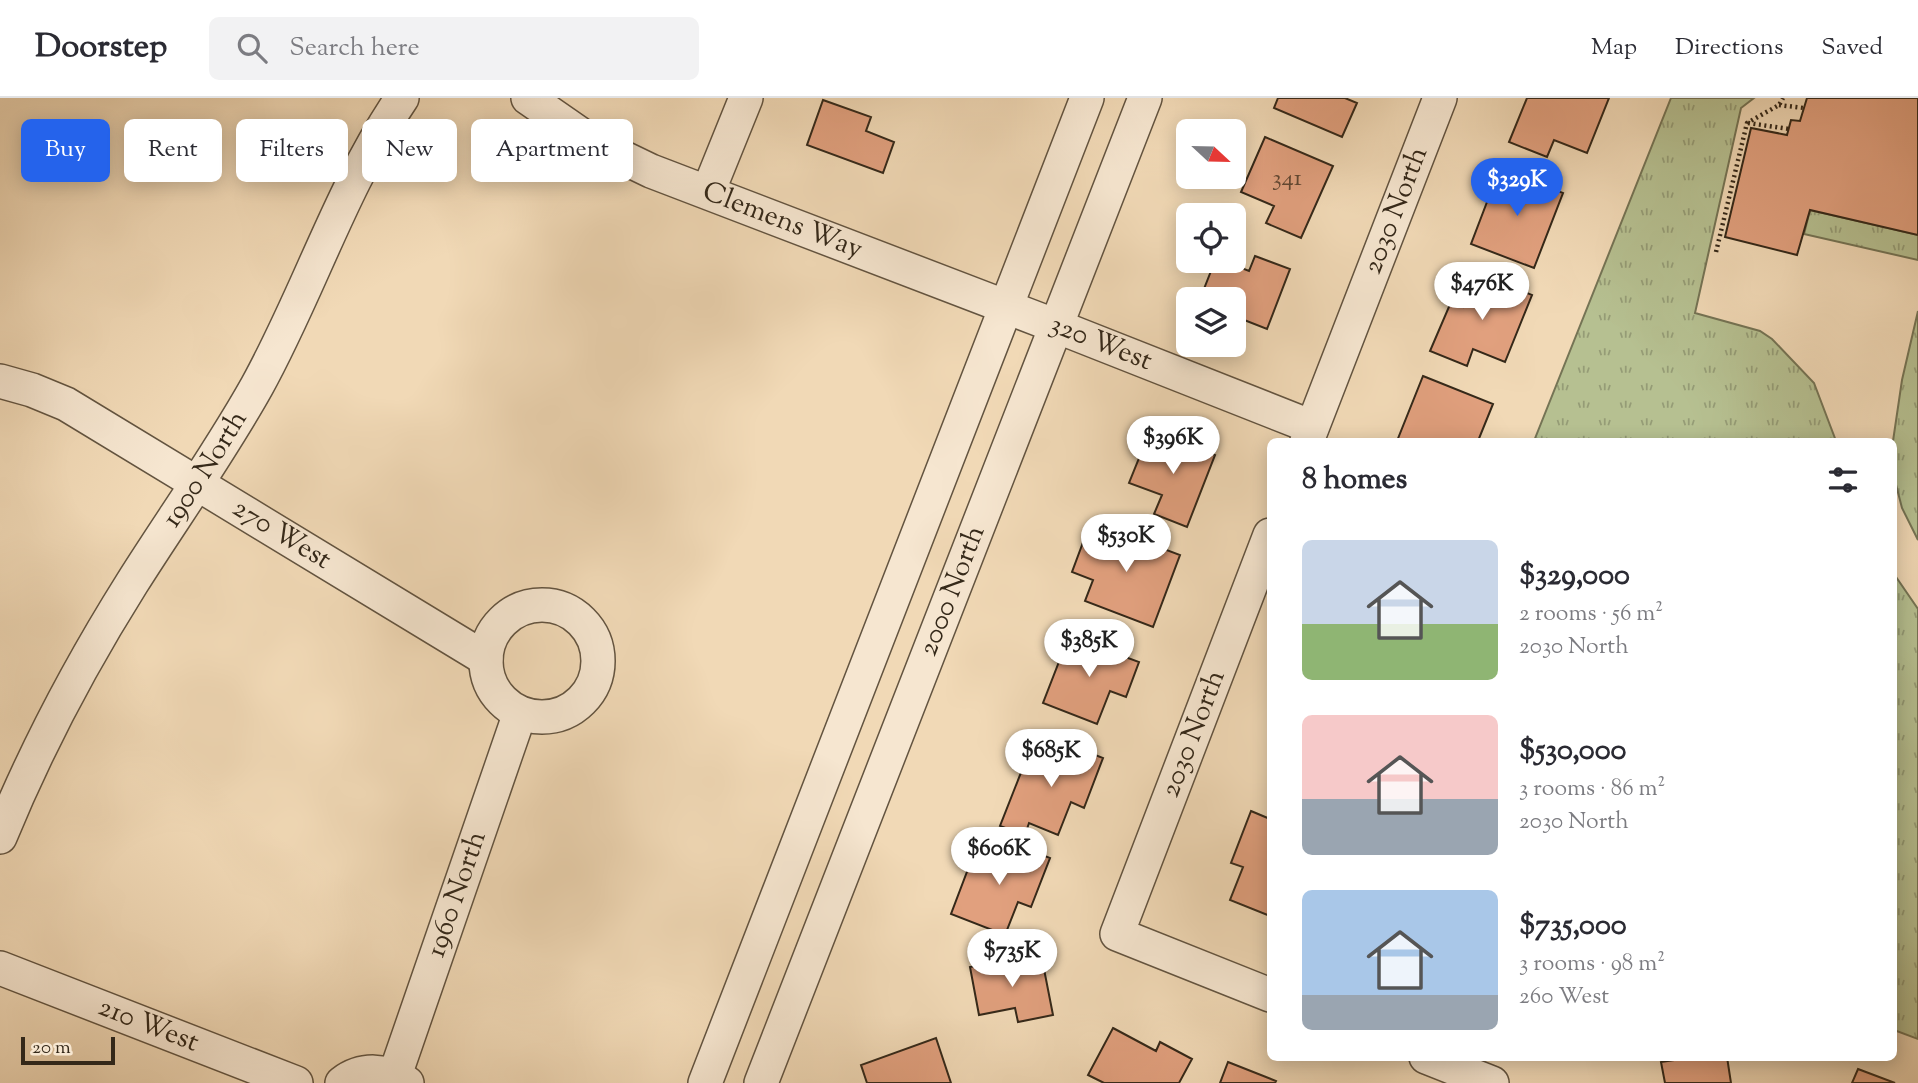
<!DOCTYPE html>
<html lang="en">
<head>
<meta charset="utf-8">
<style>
	body { margin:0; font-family:"Sorts Mill Goudy",serif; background:#f2f2f3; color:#2b2b33; height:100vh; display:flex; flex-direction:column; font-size:26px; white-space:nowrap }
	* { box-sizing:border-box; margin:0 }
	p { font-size:23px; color:#7c7c81 }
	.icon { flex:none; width:38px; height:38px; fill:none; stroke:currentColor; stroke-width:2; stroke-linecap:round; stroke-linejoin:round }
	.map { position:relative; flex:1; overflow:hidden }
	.panel { position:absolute; left:1267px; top:340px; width:630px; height:623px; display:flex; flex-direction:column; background:#fff; border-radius:10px; box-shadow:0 4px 18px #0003 }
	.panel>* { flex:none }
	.guide { position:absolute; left:21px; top:21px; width:665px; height:63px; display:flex; gap:14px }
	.needle { width:46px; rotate:112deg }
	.fabs { position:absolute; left:1176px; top:21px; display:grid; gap:14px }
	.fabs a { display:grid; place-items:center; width:70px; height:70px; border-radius:10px; background:#fff; box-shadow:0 4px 18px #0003; font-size:35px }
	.scale { position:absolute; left:21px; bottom:18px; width:94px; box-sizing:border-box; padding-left:7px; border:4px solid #342819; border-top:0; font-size:19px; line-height:24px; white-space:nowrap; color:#342819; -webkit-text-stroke:5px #f6e6d0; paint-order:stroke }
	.price { position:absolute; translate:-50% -60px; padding:0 16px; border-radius:24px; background:#fff; color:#222; font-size:23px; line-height:46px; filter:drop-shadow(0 2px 4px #0008) }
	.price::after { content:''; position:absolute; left:50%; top:42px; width:21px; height:16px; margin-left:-10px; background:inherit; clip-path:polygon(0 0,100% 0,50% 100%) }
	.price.current { background:#2563eb; color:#fff }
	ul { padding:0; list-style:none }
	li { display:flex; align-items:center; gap:21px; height:175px; padding:0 35px }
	li span { display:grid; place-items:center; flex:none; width:196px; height:140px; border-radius:10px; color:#555 }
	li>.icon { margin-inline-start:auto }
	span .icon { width:84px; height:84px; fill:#fffc; stroke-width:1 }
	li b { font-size:30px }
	h2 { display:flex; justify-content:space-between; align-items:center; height:84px; padding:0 35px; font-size:30px }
	.chip { padding:0 24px; border-radius:10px; background:#fff; box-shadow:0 4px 18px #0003; font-size:24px; line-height:63px }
	.chip.current { background:#2563eb; color:#fff }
	header { display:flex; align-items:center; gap:42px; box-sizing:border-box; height:98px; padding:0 35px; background:#fff; border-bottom:2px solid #e1e1e2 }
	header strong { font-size:33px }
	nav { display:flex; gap:38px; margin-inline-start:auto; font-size:24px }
	.search { width:490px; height:63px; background:#f2f2f3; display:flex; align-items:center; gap:18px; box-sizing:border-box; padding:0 24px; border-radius:10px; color:#7c7c81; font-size:26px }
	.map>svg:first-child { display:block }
	.grass { fill:url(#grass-tufts); stroke:#757455; stroke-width:2 }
	.building { fill:#e1a07e; stroke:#342819; stroke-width:2 }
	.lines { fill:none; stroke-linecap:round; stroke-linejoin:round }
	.minor-casing { stroke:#635440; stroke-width:36 }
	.path { stroke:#342819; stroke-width:4.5; stroke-dasharray:2 3.5; stroke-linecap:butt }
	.minor { stroke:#f6e6d0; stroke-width:33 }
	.labels { text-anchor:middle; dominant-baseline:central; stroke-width:5; stroke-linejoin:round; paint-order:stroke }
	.number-label { font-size:24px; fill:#5f4632 }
	.street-label { font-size:28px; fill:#342819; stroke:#f6e6d0 }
</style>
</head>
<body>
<header>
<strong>Doorstep</strong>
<div class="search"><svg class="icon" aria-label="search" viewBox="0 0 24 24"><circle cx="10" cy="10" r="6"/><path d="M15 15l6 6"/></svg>Search here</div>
<nav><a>Map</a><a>Directions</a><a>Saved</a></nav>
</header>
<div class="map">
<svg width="1918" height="985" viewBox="0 0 1918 985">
	<defs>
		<pattern id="grass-tufts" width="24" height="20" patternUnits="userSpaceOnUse" patternTransform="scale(1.75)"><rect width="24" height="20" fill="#b6c091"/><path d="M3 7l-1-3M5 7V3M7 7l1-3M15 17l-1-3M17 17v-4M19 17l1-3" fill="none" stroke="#959c76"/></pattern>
	</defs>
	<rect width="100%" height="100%" fill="#f1d9b6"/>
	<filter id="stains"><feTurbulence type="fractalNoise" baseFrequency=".00286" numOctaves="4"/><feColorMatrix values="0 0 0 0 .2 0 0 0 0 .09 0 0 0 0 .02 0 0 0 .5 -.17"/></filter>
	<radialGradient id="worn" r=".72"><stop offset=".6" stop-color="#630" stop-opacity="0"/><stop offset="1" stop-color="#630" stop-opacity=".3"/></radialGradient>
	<path class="grass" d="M1671,0H1754L1741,10L1695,215L1760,233L1772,241L1814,285L1836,343H1534Z
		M1810,112L1918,137V162L1804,136Z
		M1918,213V442L1902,410L1894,379L1893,343L1902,282Z
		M1894,476L1918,511V941L1894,932Z"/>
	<path class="building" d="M1278,0H1345L1357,5L1342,39L1274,10Z
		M1527,0H1609L1587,55L1554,42L1547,59L1509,44Z
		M1807,0H1918V137L1810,112L1797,157L1725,139L1751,30L1787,37L1791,22L1800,23Z
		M823,2L871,19L866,33L894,44L883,75L807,47Z
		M1265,39L1333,68L1301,140L1266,125L1274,108L1241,94Z
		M1500,70L1563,95L1534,170L1471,146Z
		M1255,158L1290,171L1267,231L1234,218V201H1200L1215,163H1224L1249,173Z
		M1478,175L1532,197L1505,264L1473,251L1467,268L1430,253L1451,204L1463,209Z
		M1423,278L1493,306L1478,343H1397Z
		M1150,333L1215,357L1187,429L1154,416L1162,397L1129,385Z
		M1088,431L1109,439L1111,431L1180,457L1153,529L1085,503L1093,482L1072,474Z
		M1069,538L1139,564L1126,599L1110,593L1097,626L1043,605Z
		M1065,645L1103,660L1084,710L1071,704L1058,737L1029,725L1025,737L1000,728L1031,649L1059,660Z
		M1251,713L1270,721V818L1230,802L1243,769L1231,765Z
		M1012,745L1050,760L1031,809L1018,804L1005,837L951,816L976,750L1006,761Z
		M1024,859L1026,870L1043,866L1053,917L1018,924L1015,910L979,917L970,869Z
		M1113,930L1156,953L1160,944L1192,961L1179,985H1104L1088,977Z
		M936,940L951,985H867L861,967Z
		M1674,959H1727L1731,985H1665L1661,964L1675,962Z
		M1228,964L1276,983L1275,985H1220Z
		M1858,971L1895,985H1852Z"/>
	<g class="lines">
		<defs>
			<g id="minor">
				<path id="s1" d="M528,0L593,45L651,73L1056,228L1312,329"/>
				<path d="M708,94L746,0"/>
				<path id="s2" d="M0,283L32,292L66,306L486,561"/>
				<path id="s3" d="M1307,343L1440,0"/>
				<path d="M1270,437L1117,836L1270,897"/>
				<circle cx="542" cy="563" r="56"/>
				<path id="s4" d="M0,739C36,651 81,566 132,485C173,420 219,356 257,288C309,194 341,89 402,0"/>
				<path id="s5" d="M0,870L296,985"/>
				<path d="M1426,959L1492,985"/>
				<path id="s6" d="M395,977L520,615"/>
				<path d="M342,985C363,969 386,972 407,985"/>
				<path d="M705,985L1087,0"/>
				<path id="s7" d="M761,985L1145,0"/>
			</g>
		</defs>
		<use href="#minor" class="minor-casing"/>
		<path class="path" d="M1779,7L1804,10
			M1748,25L1789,31
			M1716,154L1747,25L1779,7L1783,0"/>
		<use href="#minor" class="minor"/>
	</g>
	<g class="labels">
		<g class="number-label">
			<text x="1287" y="81">341</text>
		</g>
		<g class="street-label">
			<text stroke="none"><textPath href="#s3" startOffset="247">2030 North</textPath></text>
			<text stroke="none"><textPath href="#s1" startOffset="284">Clemens Way</textPath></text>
			<text stroke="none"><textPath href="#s1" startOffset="625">320 West</textPath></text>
			<text stroke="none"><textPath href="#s4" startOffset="422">1900 North</textPath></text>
			<text stroke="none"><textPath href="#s2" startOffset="322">270 West</textPath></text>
			<text stroke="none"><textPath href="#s7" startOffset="528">2000 North</textPath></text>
			<text transform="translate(1194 636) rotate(-69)">2030 North</text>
			<text stroke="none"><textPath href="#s6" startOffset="191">1960 North</textPath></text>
			<text stroke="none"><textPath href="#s5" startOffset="159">210 West</textPath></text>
		</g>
	</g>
	<rect width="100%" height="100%" filter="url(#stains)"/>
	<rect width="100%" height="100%" fill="url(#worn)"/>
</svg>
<div class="fabs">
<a><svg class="needle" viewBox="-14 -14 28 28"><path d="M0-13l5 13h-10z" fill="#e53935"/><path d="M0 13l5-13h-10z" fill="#7c7c81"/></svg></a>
<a><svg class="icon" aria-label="locate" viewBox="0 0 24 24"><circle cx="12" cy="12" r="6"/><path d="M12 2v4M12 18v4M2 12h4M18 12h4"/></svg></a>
<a><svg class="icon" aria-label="layers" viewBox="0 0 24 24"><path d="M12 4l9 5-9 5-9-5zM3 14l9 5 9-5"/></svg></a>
</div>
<div class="scale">20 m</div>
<b class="price current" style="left:1517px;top:120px">$329K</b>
<b class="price" style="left:1482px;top:224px">$476K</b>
<b class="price" style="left:1173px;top:378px">$396K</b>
<b class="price" style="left:1126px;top:476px">$530K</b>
<b class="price" style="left:1089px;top:581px">$385K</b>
<b class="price" style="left:1051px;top:691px">$685K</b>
<b class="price" style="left:999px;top:789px">$606K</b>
<b class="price" style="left:1012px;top:891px">$735K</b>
<div class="guide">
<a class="chip current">Buy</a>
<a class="chip">Rent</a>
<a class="chip">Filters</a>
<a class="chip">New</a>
<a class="chip">Apartment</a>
</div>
<section class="panel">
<h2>8 homes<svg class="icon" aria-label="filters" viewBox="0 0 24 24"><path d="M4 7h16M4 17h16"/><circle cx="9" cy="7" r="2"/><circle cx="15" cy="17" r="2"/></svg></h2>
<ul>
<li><span style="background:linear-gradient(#c9d6e8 60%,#8fb573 0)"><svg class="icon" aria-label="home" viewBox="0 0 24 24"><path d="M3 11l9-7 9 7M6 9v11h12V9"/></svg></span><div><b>$329,000</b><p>2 rooms · 56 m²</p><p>2030 North</p></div></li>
<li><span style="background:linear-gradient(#f6c9c9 60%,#9aa5b1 0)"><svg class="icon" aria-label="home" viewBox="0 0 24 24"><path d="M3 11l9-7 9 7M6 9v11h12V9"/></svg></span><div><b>$530,000</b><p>3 rooms · 86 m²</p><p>2030 North</p></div></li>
<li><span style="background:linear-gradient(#a9c7e8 75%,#9aa5b1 0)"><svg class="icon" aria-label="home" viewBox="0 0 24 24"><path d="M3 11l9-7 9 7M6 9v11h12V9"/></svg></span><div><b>$735,000</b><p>3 rooms · 98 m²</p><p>260 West</p></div></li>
</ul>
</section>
</div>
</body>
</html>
